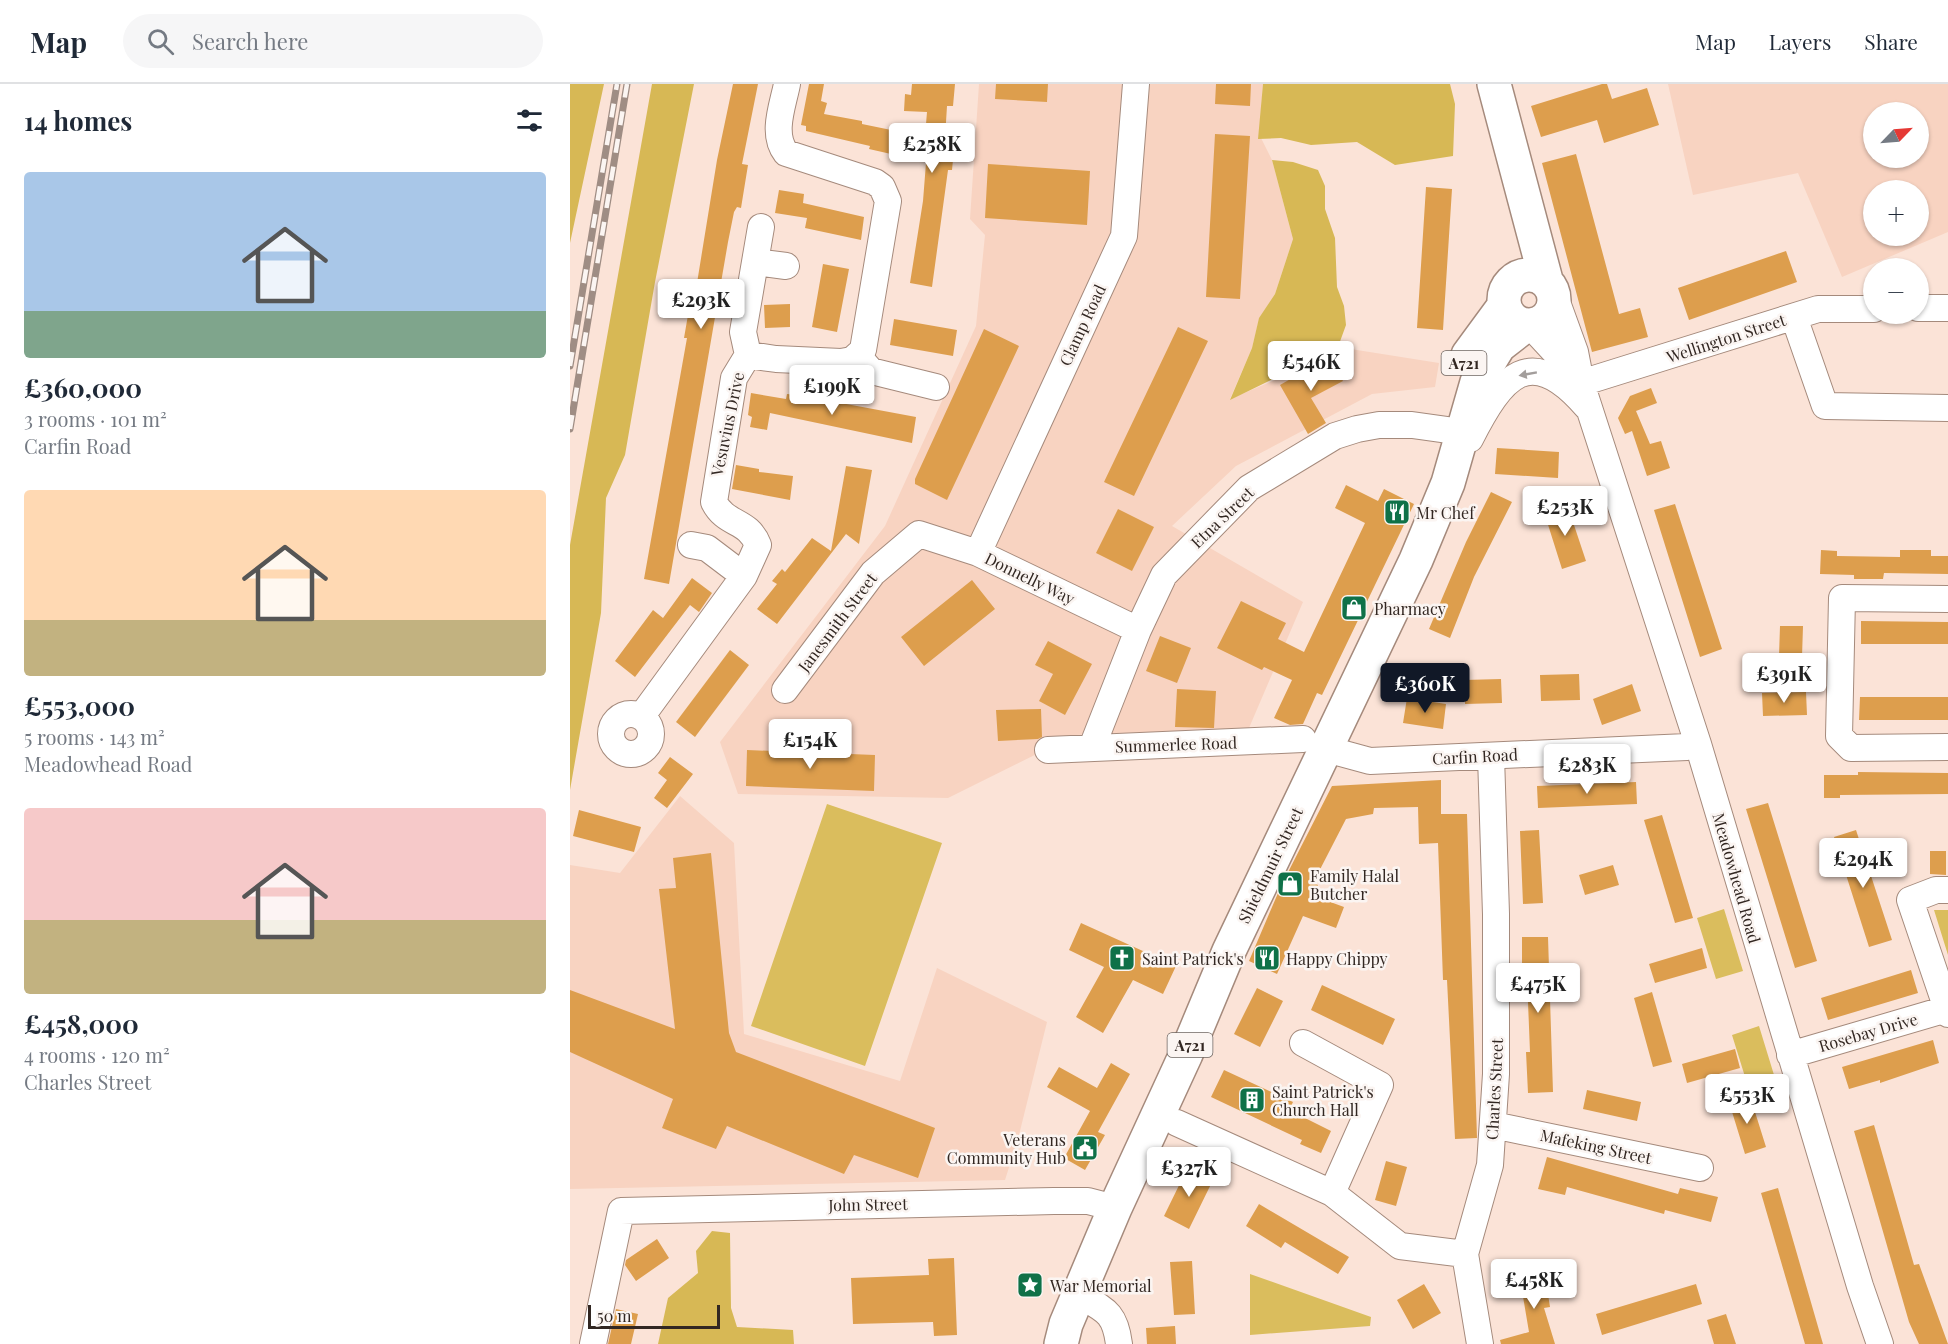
<!DOCTYPE html>
<html lang="en">
<head>
<meta charset="utf-8">
<style>
	body { margin:0; font-family:"Playfair Display",serif; background:#f6f6f7; color:#1f2937; height:100vh; display:flex; flex-direction:column; font-size:22px; white-space:nowrap }
	* { box-sizing:border-box; margin:0 }
	p { font-size:20px; color:#747a83 }
	.icon { flex:none; width:33px; height:33px; fill:none; stroke:currentColor; stroke-width:2; stroke-linecap:round; stroke-linejoin:round }
	.map { position:relative; flex:1; overflow:hidden }
	.panel { display:flex; flex-direction:column; background:#fff; width:570px }
	.panel>* { flex:none }
	.needle { width:39px; rotate:65deg }
	.fabs { position:absolute; left:1293px; top:18px; display:grid; gap:12px }
	.fabs a { display:grid; place-items:center; width:66px; height:66px; border-radius:50%; background:#fff; box-shadow:0 2px 4px #0004; font-size:30px }
	.scale { position:absolute; left:18px; bottom:15px; width:132px; box-sizing:border-box; padding-left:6px; border:3px solid #322722; border-top:0; font-size:16px; line-height:21px; white-space:nowrap; color:#322722; -webkit-text-stroke:4px #fbf5f2; paint-order:stroke }
	.price { position:absolute; translate:-50% -51px; padding:0 14px; border-radius:6px; background:#fff; color:#222; font-size:20px; line-height:39px; filter:drop-shadow(0 2px 3px #0008) }
	.price::after { content:''; position:absolute; left:50%; top:36px; width:18px; height:14px; margin-left:-9px; background:inherit; clip-path:polygon(0 0,100% 0,50% 100%) }
	.price.active { background:#111827; color:#fff }
	ul { padding:0; list-style:none }
	li { display:grid; align-content:center; gap:12px; height:318px; padding:0 24px }
	li span { display:grid; place-items:center; height:186px; border-radius:6px; color:#555 }
	li>.icon { margin-inline-start:auto }
	span .icon { width:108px; height:108px; fill:#fffc; stroke-width:1 }
	li b { font-size:26px }
	h2 { display:flex; justify-content:space-between; align-items:center; height:72px; padding:0 24px; font-size:26px }
	header { display:flex; align-items:center; gap:36px; box-sizing:border-box; height:84px; padding:0 30px; background:#fff; border-bottom:2px solid #e0e1e3 }
	header strong { font-size:28px }
	nav { display:flex; gap:33px; margin-inline-start:auto; font-size:21px }
	.search { width:420px; height:54px; background:#f6f6f7; display:flex; align-items:center; gap:15px; box-sizing:border-box; padding:0 21px; border-radius:33px; color:#747a83; font-size:22px }
	main { display:flex; flex:1; min-height:0 }
	.map>svg:first-child { display:block }
	.built { fill:#f8d3c1; fill-rule:evenodd }
	.green { fill:#dabd5d }
	.forest { fill:#d7b855 }
	.building { fill:#dd9e4d }
	.lines { fill:none; stroke-linecap:round; stroke-linejoin:round }
	.minor-casing { stroke:#a58a7c; stroke-width:28 }
	.major-casing { stroke:#a58a7c; stroke-width:36 }
	.minor { stroke:#fff; stroke-width:26 }
	.major { stroke:#fff; stroke-width:33 }
	.rail-casing { stroke:#9f8d84; stroke-width:7 }
	.rail { stroke:#fbf5f2; stroke-width:4.5; stroke-dasharray:14; stroke-linecap:butt }
	.oneway { fill:#a39e9c }
	.labels { text-anchor:middle; dominant-baseline:central; stroke-width:5; stroke-linejoin:round; paint-order:stroke }
	.shield { fill:#fbf5f2; stroke:#6e6560; stroke-width:1.5 }
	.shield-label { font-size:15px; font-weight:bold; fill:#322722 }
	.street-label { font-size:16px; fill:#322722; stroke:#fbf5f2 }
	.poi-label { font-size:16px; fill:#322722; stroke:#fbf5f2; text-anchor:start }
</style>
</head>
<body>
<header>
<strong>Map</strong>
<div class="search"><svg class="icon" aria-label="search" viewBox="0 0 24 24"><circle cx="10" cy="10" r="6"/><path d="M15 15l6 6"/></svg>Search here</div>
<nav><a>Map</a><a>Layers</a><a>Share</a></nav>
</header>
<main>
<section class="panel">
<h2>14 homes<svg class="icon" aria-label="filters" viewBox="0 0 24 24"><path d="M4 7h16M4 17h16"/><circle cx="9" cy="7" r="2"/><circle cx="15" cy="17" r="2"/></svg></h2>
<ul>
<li><span style="background:linear-gradient(#a9c7e8 75%,#7fa58c 0)"><svg class="icon" aria-label="home" viewBox="0 0 24 24"><path d="M3 11l9-7 9 7M6 9v11h12V9"/></svg></span><div><b>£360,000</b><p>3 rooms · 101 m²</p><p>Carfin Road</p></div></li>
<li><span style="background:linear-gradient(#ffd9b3 70%,#c2b280 0)"><svg class="icon" aria-label="home" viewBox="0 0 24 24"><path d="M3 11l9-7 9 7M6 9v11h12V9"/></svg></span><div><b>£553,000</b><p>5 rooms · 143 m²</p><p>Meadowhead Road</p></div></li>
<li><span style="background:linear-gradient(#f6c9c9 60%,#c2b280 0)"><svg class="icon" aria-label="home" viewBox="0 0 24 24"><path d="M3 11l9-7 9 7M6 9v11h12V9"/></svg></span><div><b>£458,000</b><p>4 rooms · 120 m²</p><p>Charles Street</p></div></li>
</ul>
</section>
<div class="map">
<svg width="1378" height="1260" viewBox="0 0 1378 1260">
	<rect width="100%" height="100%" fill="#fbe3d7"/>
	<path class="built" d="M409,0H693L689,50L702,76L723,155L705,210L689,235L682,264L660,315L705,296L768,263L869,279L865,303L802,310L666,382L602,442L733,518L679,644L505,651L378,714L168,710L150,658L315,442L406,242L415,151L400,135Z
		M1098,0H1378V148L1272,193L1228,89L1123,111ZM1304,28H1348V74H1304ZM1304,106H1348V152H1304Z
		M110,712L164,759L174,950L330,997L367,884L477,938L448,1055L435,1096L0,1105V781L50,789Z"/>
	<path class="green" d="M257,720L372,759L295,982L181,942Z
		M1154,825L1173,887L1146,895L1127,834Z
		M1364,826H1378V871Z
		M1189,942L1208,1004L1181,1012L1162,951Z
		M680,1190L801,1233L800,1242L680,1251Z"/>
	<path class="forest" d="M0,0H34L0,159Z
		M82,0H124L85,198L55,371L36,414L31,529L0,706V461Z
		M693,0H880L885,20L883,72L825,81L787,58L741,61L711,54L688,55Z
		M702,76L723,78L748,86L755,102V125L765,154L767,203L774,222L776,241L768,263L660,316L682,264L689,234L705,210L723,155Z
		M142,1147L160,1149L161,1224L167,1243L223,1246L224,1260H88L98,1214L128,1189L126,1167Z"/>
	<path class="building" d="M163,0H188L172,80L178,81L171,124L167,123L164,128L158,158L99,500L74,495L117,254H114L118,231H121L127,199L147,76Z
		M239,0H254L251,17L257,19L254,30L292,37V40L326,47L321,70L299,65L300,62L236,47V42L231,41Z
		M342,0H385L383,22H377L375,54L385,55L382,86H378L362,203L340,199L353,117L359,41L356,40L357,28L334,27L335,10L341,11Z
		M426,0H478L477,18L425,15Z
		M646,0H681L680,22L645,20Z
		M1032,0H1037L1042,15L1077,4L1089,41L1034,59L1027,36L971,53L961,22Z
		M645,50L680,52L670,215L636,213Z
		M1006,70L1049,230L1070,224L1078,253L1022,268L972,79Z
		M418,80L520,87L517,141L415,134Z
		M856,103L882,105L873,246L847,244Z
		M209,106L234,110L233,119L294,133L291,156L235,144L237,134L205,129Z
		M1216,167L1227,198L1119,236L1108,204Z
		M253,180L279,185L267,248L242,243Z
		M220,220V243L195,244L194,221Z
		M324,235L387,246L383,272L320,261Z
		M608,243L638,257L564,412L534,398Z
		M414,245L449,262L377,416L345,400V395Z
		M759,273L773,297L741,314L756,339L738,350L710,301Z
		M1081,304L1087,319L1066,327L1080,360L1091,357L1100,384L1077,392L1062,347L1055,350L1048,334L1060,312Z
		M181,309L216,315L217,310L228,311L346,333L342,359L200,329L197,346L180,343L182,333L178,331Z
		M927,364L989,368L988,394L925,390Z
		M166,381L189,385V388L223,392L220,416L162,405Z
		M276,382L302,386L289,460L276,450L207,540L187,525L207,500L202,497L212,485L215,488L242,454L261,467Z
		M776,401L808,417L814,405L844,420L752,611L747,609L733,640L720,641L704,634L722,596L694,583L692,586L647,564L671,517L716,539L708,555L734,568L795,439L765,424Z
		M921,408L942,418L904,493L880,554L859,545L896,458Z
		M997,420L1016,477L992,485L974,428Z
		M1105,420L1152,565L1130,573L1084,426Z
		M548,425L584,443L562,487L526,469Z
		M1251,466L1267,467V472L1330,473V466H1361V472H1378V490L1314,489L1313,495H1284V491L1250,490Z
		M122,494L142,509L129,528L120,521L65,593L45,577L83,526L93,534Z
		M402,496L425,525L354,582L331,553Z
		M1291,537L1378,538V560H1291Z
		M1210,542H1233L1232,573L1209,572Z
		M590,552L621,564L607,599L576,587Z
		M478,557L522,580L495,631L469,617L483,590L465,581Z
		M160,566L179,581L125,653L106,638Z
		M1009,590L1010,616L971,617L970,591Z
		M931,595L932,619L895,620L894,596Z
		M1062,600L1071,627L1032,641L1023,615Z
		M607,605L646,607L644,644L605,643Z
		M1236,608L1237,631L1193,632L1192,609Z
		M1290,613H1378V636H1289Z
		M837,614L876,620L873,645L833,639Z
		M471,625L472,653L468,655L428,657L426,626Z
		M177,666L305,671L304,707L176,702Z
		M100,673L123,690L97,724L84,714L97,696L88,689Z
		M1288,688L1378,689V710L1270,711V714H1254V691H1288Z
		M871,696V730H897L907,1054L885,1055L877,896H873L868,759L849,760L848,723L804,724L803,730L776,735L743,799L748,801L744,812L774,823L766,844L733,832L707,890L679,877L711,802L762,702Z
		M1066,698L1067,720L968,724L967,702Z
		M1198,719L1247,877L1225,884L1176,725Z
		M9,726L71,743L64,768L3,752Z
		M1092,731L1123,834L1105,839L1074,736Z
		M969,746L973,819L953,820L950,747Z
		M1286,746L1322,856L1299,863L1264,753Z
		M1360,767H1376V791L1360,790Z
		M141,769L159,949L166,968L365,1044L348,1094L284,1071L274,1090L157,1042L146,1065L92,1044L103,1015L0,968V906L105,945L89,805L106,804L103,774Z
		M1043,781L1049,801L1015,811L1009,791Z
		M511,839L606,882L593,910L563,896L533,949L506,933L534,883L499,866Z
		M952,853H978L983,1008L958,1009L956,968H960L957,893H952Z
		M1132,864L1137,884L1085,899L1079,880Z
		M1341,886L1348,909L1258,936L1251,914Z
		M752,901L825,935L813,961L741,926Z
		M687,904L713,917L690,963L664,950Z
		M1082,908L1102,978L1083,983L1064,914Z
		M1363,956L1369,979L1310,999V996L1279,1005L1272,983Z
		M1165,965L1170,984L1117,999L1112,980Z
		M541,979L560,990L528,1048L535,1051L515,1086L494,1074L520,1027L477,1003L489,983L527,1004Z
		M654,986L723,1018L719,1026L761,1047L751,1069L730,1060L732,1056L641,1013Z
		M1017,1006L1071,1018L1067,1037L1013,1025Z
		M1180,1012L1196,1063L1175,1070L1159,1018Z
		M1304,1041L1344,1181L1349,1180L1378,1260H1349L1339,1238L1284,1047Z
		M977,1073L1108,1110L1110,1104L1148,1113L1141,1138L1095,1126L1094,1130L997,1103L995,1111L968,1105Z
		M816,1077L837,1083L826,1122L805,1116Z
		M618,1083L643,1096L619,1145L594,1132Z
		M1208,1104L1253,1260H1235L1191,1109Z
		M689,1120L779,1173L768,1190L715,1158L711,1164L676,1142Z
		M87,1155L99,1174L66,1197L55,1181L56,1176Z
		M384,1174L387,1251L364,1252L363,1238L283,1240L281,1194L359,1191L358,1175Z
		M622,1177L625,1230L604,1231L600,1178Z
		M974,1185L980,1223L974,1224L985,1260H931L930,1256L959,1248L949,1189Z
		M854,1200L871,1229L843,1245L827,1216Z
		M1126,1200L1132,1220L1032,1251L1026,1230Z
		M46,1225L68,1230L61,1260H38Z
		M1156,1230L1166,1260H1144L1137,1236Z
		M605,1242L606,1260H577L576,1244Z"/>
	<g class="lines">
		<defs>
			<path id="minor" d="M186,178L216,182
				M984,210L1005,268L1011,299L1128,660L1290,1202L1310,1260
				M1348,224H1378
				M1224,233L1255,322L1378,324
				M960,241L1008,293
				M178,271L173,248L191,143
				M288,272L301,287L366,303
				M1011,299L1248,225H1304
				M900,355C932,292 960,257 1017,323
				M121,461L137,464L174,492
				M408,469L554,152L566,0
				M1378,515L1272,514L1269,652L1281,664L1378,663
				M215,606L303,489L349,450L408,469L568,546
				M41 650a20 20 0 1 1 40 0a20 20 0 1 1-40 0Z
				M71,633L174,492L188,461C178,435 156,442 144,418L164,294L178,271L206,275L271,278L282,276L293,266L318,117L312,103L305,98L216,69C201,50 213,21 217,0
				M522,663L568,546L594,491L679,404L765,352L787,345L809,341H842L892,348
				M756,665L800,677L1117,663L1128,660
				M478,666L733,655
				M1377,925L1340,816L1366,806H1378
				M733,959L810,1001L762,1109
				M1220,971L1377,925L1378,930
				M607,1039L762,1109L830,1162L895,1170
				M923,1041L1130,1084
				M509,1211C535,1226 545,1228 549,1260
				M23,1260L51,1127L484,1117H518L545,1124
				M910,1260L895,1170L920,1081L926,990V830L921,672"/>
			<path id="major" d="M924,0L976,196
				M934 216a25 25 0 1 1 50 0a25 25 0 1 1-50 0Z
				M898,271L934,222
				M491,1260L496,1240L545,1124L616,970L659,867L846,476L878,399L907,298L929,262L956,241"/>
		</defs>
		<use href="#minor" class="minor-casing"/>
		<use href="#major" class="major-casing"/>
		<use href="#minor" class="minor"/>
		<use href="#major" class="major"/>
		<defs>
			<path id="rail" d="M0,282L47,0
				M0,345L57,0"/>
		</defs>
		<use href="#rail" class="rail-casing"/>
		<use href="#rail" class="rail"/>
	</g>
	<defs><path id="oneway-solid" d="M-6-.8H1V-3.2L6.5 0L1 3.2V.8H-6Z" transform="scale(1.5)"/></defs>
	<use class="oneway" href="#oneway-solid" transform="translate(958 290) rotate(170)"/>
	<defs>
		<symbol id="restaurant-square" viewBox="-11 -11 22 22"><rect x="-9" y="-9" width="18" height="18" rx="4" fill="#0f7148" stroke="#fbf5f2"/><path d="M-5-6h1v4h1v-4h1v4h1v-4h1v5L-1.5 .5V6h-2V.5L-5-1ZM5-6V6H3V1.5H1.5Q1.5-4 5-6Z" fill="#fff"/></symbol>
		<symbol id="shop-square" viewBox="-11 -11 22 22"><rect x="-9" y="-9" width="18" height="18" rx="4" fill="#0f7148" stroke="#fbf5f2"/><path d="M-5-2.5h2.3a2.7 3.5 0 0 1 5.4 0H5L5.5 6h-11ZM-1.5-2.5h3a1.5 2.3 0 0 0-3 0Z" fill="#fff"/></symbol>
		<symbol id="church-square" viewBox="-11 -11 22 22"><rect x="-9" y="-9" width="18" height="18" rx="4" fill="#0f7148" stroke="#fbf5f2"/><path d="M-1.2-6h2.4v3.5h3.3v2.4h-3.3V6h-2.4V-.1h-3.3v-2.4h3.3Z" fill="#fff"/></symbol>
		<symbol id="building-square" viewBox="-11 -11 22 22"><rect x="-9" y="-9" width="18" height="18" rx="4" fill="#0f7148" stroke="#fbf5f2"/><path d="M-4-6H4V6H1V3H-1V6H-4ZM-2.5-4.3h1.7v1.8h-1.7ZM.8-4.3h1.7v1.8H.8ZM-2.5-1h1.7V.8h-1.7ZM.8-1h1.7V.8H.8Z" fill="#fff"/></symbol>
		<symbol id="civic-square" viewBox="-11 -11 22 22"><rect x="-9" y="-9" width="18" height="18" rx="4" fill="#0f7148" stroke="#fbf5f2"/><path d="M-.6-6.5H3V-4.5H.6V-3L4-1V1h2V6H-6V1h2V-1L-.6-3ZM-1.2 2.5V6h2.4V2.5Z" fill="#fff"/></symbol>
		<symbol id="sight-square" viewBox="-11 -11 22 22"><rect x="-9" y="-9" width="18" height="18" rx="4" fill="#0f7148" stroke="#fbf5f2"/><path d="M0-6L1.8-2.2L6-1.7L2.9 1.2L3.7 5.4L0 3.3L-3.7 5.4L-2.9 1.2L-6-1.7L-1.8-2.2Z" fill="#fff"/></symbol>
	</defs>
	<g fill-rule="evenodd">
		<use href="#restaurant-square" x="812" y="413" width="30" height="30"/>
		<use href="#shop-square" x="769" y="509" width="30" height="30"/>
		<use href="#shop-square" x="705" y="785" width="30" height="30"/>
		<use href="#church-square" x="537" y="859" width="30" height="30"/>
		<use href="#restaurant-square" x="682" y="859" width="30" height="30"/>
		<use href="#building-square" x="667" y="1001" width="30" height="30"/>
		<use href="#civic-square" x="500" y="1049" width="30" height="30"/>
		<use href="#sight-square" x="445" y="1186" width="30" height="30"/>
	</g>
	<g class="labels">
		<g class="shield">
			<rect x="871.5" y="267" width="45" height="24" rx="4.5"/>
			<rect x="597.5" y="949" width="45" height="24" rx="4.5"/>
		</g>
		<g class="shield-label">
			<text x="894" y="279">A721</text>
			<text x="620" y="961">A721</text>
		</g>
		<g class="street-label">
			<text transform="translate(512 241) rotate(-65)">Clamp Road</text>
			<text transform="translate(1156 254) rotate(-18)">Wellington Street</text>
			<text transform="translate(157 340) rotate(-78)">Vesuvius Drive</text>
			<text transform="translate(652 433) rotate(-44)">Etna Street</text>
			<text transform="translate(460 494) rotate(26)">Donnelly Way</text>
			<text transform="translate(267 538) rotate(-53)">Janesmith Street</text>
			<text transform="translate(606 660) rotate(-2)">Summerlee Road</text>
			<text transform="translate(905 672) rotate(-3)">Carfin Road</text>
			<text transform="translate(700 781) rotate(-64)">Shieldmuir Street</text>
			<text transform="translate(1167 794) rotate(74)">Meadowhead Road</text>
			<text transform="translate(1298 948) rotate(-16)">Rosebay Drive</text>
			<text transform="translate(924 1005) rotate(-87)">Charles Street</text>
			<text transform="translate(1026 1062) rotate(12)">Mafeking Street</text>
			<text transform="translate(298 1120) rotate(-1)">John Street</text>
		</g>
		<g class="poi-label">
			<text x="846" y="428">Mr Chef</text>
			<text x="804" y="524">Pharmacy</text>
			<text x="740" y="791">Family Halal<tspan x="740" dy="18">Butcher</tspan></text>
			<text x="572" y="874">Saint Patrick's</text>
			<text x="716" y="874">Happy Chippy</text>
			<text x="702" y="1007">Saint Patrick's<tspan x="702" dy="18">Church Hall</tspan></text>
			<text x="496" y="1055" text-anchor="end">Veterans<tspan x="496" dy="18">Community Hub</tspan></text>
			<text x="480" y="1201">War Memorial</text>
		</g>
	</g>
</svg>
<div class="fabs">
<a><svg class="needle" viewBox="-14 -14 28 28"><path d="M0-13l5 13h-10z" fill="#e53935"/><path d="M0 13l5-13h-10z" fill="#747a83"/></svg></a>
<a>+</a>
<a>−</a>
</div>
<div class="scale">50 m</div>
<b class="price" style="left:362px;top:90px">£258K</b>
<b class="price" style="left:131px;top:246px">£293K</b>
<b class="price" style="left:741px;top:308px">£546K</b>
<b class="price" style="left:262px;top:332px">£199K</b>
<b class="price" style="left:995px;top:453px">£253K</b>
<b class="price" style="left:1214px;top:620px">£391K</b>
<b class="price active" style="left:855px;top:630px">£360K</b>
<b class="price" style="left:240px;top:686px">£154K</b>
<b class="price" style="left:1017px;top:711px">£283K</b>
<b class="price" style="left:1293px;top:805px">£294K</b>
<b class="price" style="left:968px;top:930px">£475K</b>
<b class="price" style="left:1177px;top:1041px">£553K</b>
<b class="price" style="left:619px;top:1114px">£327K</b>
<b class="price" style="left:964px;top:1226px">£458K</b>
</div>
</main>
</body>
</html>
